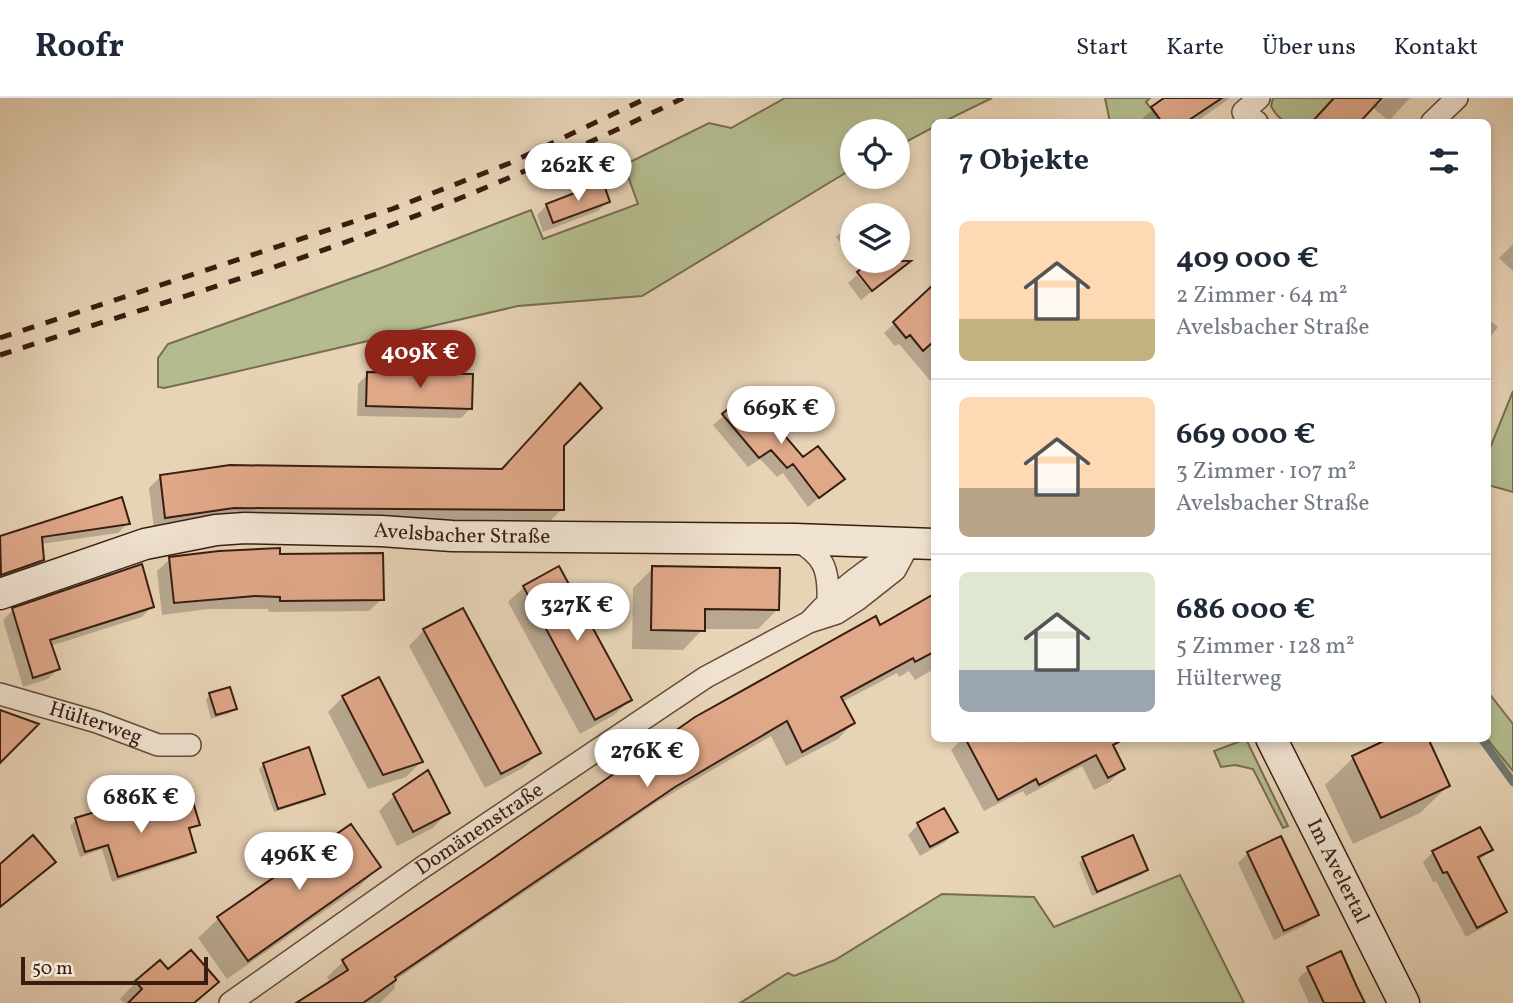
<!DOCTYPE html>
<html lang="de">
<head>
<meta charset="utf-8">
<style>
	body { margin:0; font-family:Vollkorn,serif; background:#f6f6f7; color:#1f2937; height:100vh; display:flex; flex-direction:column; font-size:26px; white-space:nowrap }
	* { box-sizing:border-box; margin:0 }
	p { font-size:23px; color:#747a83 }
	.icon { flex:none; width:38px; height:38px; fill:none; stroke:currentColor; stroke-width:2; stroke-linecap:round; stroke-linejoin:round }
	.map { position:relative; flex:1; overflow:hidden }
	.details { position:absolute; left:931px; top:21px; width:560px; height:623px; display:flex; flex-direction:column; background:#fff; border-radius:10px; box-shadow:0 4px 10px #0003 }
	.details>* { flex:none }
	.buttons { position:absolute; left:840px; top:21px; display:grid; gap:14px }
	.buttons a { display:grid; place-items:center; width:70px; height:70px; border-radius:50%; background:#fff; box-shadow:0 4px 10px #0003; font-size:35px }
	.scale { position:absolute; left:21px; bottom:18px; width:187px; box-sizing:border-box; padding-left:7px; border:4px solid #3a1d11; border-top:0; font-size:19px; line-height:24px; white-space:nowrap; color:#3a1d11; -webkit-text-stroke:5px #efe2d0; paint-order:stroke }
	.price { position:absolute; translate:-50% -60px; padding:0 16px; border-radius:24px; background:#fff; color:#222; font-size:23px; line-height:46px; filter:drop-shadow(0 2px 4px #0008) }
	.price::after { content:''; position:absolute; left:50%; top:42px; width:21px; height:16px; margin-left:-10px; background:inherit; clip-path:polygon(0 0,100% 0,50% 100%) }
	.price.on { background:#8f2418; color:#fff }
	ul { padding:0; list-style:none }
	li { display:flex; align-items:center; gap:21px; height:175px; padding:0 28px }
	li+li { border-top:2px solid #e0e1e3 }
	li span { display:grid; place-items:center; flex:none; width:196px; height:140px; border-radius:10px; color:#555 }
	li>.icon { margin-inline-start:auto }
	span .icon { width:84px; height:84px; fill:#fffc; stroke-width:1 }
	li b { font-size:30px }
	h2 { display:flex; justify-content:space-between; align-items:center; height:84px; padding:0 28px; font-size:30px }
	header { display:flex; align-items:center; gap:42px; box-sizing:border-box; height:98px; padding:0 35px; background:#fff; border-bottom:2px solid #e0e1e3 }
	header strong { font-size:33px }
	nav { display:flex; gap:38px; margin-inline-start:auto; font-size:24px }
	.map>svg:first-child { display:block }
	.green { fill:#b4bc8f; stroke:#776c50; stroke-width:2 }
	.shadow { fill:#0003 }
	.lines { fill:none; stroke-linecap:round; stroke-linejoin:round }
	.stream { stroke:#727972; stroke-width:8 }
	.building { fill:#dfa889; stroke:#3a1d11; stroke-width:2 }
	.minor-casing { stroke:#654a3a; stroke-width:24 }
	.secondary-casing { stroke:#3a1d11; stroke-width:33 }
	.minor { stroke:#efe2d0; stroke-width:21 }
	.secondary { stroke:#efe2d0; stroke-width:30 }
	.rail { stroke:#3a1d11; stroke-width:5; stroke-dasharray:12 12; stroke-linecap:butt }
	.labels { text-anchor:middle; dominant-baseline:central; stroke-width:7; stroke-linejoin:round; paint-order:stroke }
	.street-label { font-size:21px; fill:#3a1d11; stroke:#efe2d0 }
</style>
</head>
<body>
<header>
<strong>Roofr</strong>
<nav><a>Start</a><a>Karte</a><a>Über uns</a><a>Kontakt</a></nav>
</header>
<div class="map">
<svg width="1513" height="905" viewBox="0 0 1513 905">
	<rect width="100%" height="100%" fill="#e7d3b6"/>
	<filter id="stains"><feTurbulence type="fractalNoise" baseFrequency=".00286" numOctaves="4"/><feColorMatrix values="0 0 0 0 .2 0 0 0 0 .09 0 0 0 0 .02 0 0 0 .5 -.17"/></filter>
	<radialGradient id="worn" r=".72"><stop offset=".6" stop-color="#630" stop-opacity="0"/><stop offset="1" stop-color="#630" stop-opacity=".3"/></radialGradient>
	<path class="green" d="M785,0H992L943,24H934V29L898,48V33H852V71L642,198L518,208L209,280L164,290L158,289V260L168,246L381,170L531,112L543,141L638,106L624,67L709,25L731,30Z
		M1105,0H1150L1146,4L1162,24H1110Z
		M1273,0H1334L1312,24C1290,24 1282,29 1271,8Z
		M1513,293V394L1488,387V355Z
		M1488,594L1513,626V673L1487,641Z
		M1246,641L1288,728L1283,730L1253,671L1235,667L1221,669L1214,653Z
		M1180,777L1244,905H740L788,875L794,878L835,862L942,796L1034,799L1054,829Z"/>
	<path class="shadow" d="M1167,0H1230L1196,24H1138Z
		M1335,0H1370L1378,7L1385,0H1410L1389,23L1372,9L1358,24H1312Z
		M608,103L598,113L543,134L537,117L547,107Z
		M852,124V159L836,139Z
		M1513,146V173L1499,160Z
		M898,156L902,161V168L874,192L860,174L863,172L856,163H898Z
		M857,177L871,194L861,202L848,185Z
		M928,195L934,203V287L899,246L895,248L884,235Z
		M1488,221L1498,229L1488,242Z
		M368,276L471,310L461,320L357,318L358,286Z
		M748,297L803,361L842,380L808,409L783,375L777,379L760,361L748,369L713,327Z
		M562,348V411L550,423L221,421L154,431L149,390L161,378L501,373Z
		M128,425L118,435L41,446L43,462L33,471L0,482V440L18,433Z
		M278,458L382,501L369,513L269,514L268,511H208L162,517L157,473L170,461Z
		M140,468L152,508L142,519L50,548L58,571L48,581L23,589L3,522L13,512Z
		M653,470L778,511L758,531H703L683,552L632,551L633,490Z
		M524,489L630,602L614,617L580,636L508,504Z
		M930,501L934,509V571L915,582L909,573L899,579L897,575L842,604L853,625L838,641L786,668L771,638L657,704L394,883L395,890L380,905H300L331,885L327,879L343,864L486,768Z
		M424,532L539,655L523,670L485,690L409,548Z
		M210,597L235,610L230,615L211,621L206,601Z
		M343,599L421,664L406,679L368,691L328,614Z
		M963,640H1107L1123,671L1110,684L1094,692L1082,668L1026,698L1023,693L984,713L951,652Z
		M1353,660L1448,688L1420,715L1353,746L1325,687Z
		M264,666L323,695L318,700L274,714L259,671Z
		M394,698L448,714L433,730L397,748L379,713Z
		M76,722L118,723L198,726L188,733L194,753L188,759L112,784L102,751L80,759L70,728Z
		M918,727L955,734L945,744L920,758L908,737Z
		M1491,751L1479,763L1505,813L1495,823L1466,839L1436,783L1433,784L1423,764L1433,754Z
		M1248,755L1317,816L1307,826L1274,842L1238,765Z
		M1083,761L1146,772L1142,777L1092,798L1079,765Z
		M379,769L359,789L227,881L198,840L218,821Z
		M1308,871L1363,905H1309L1298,881Z
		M167,874L216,884L194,905H124L120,901L136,884Z"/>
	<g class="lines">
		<path class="stream" d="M1481,640L1513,684"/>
	</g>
	<path class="building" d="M1164,0H1222L1186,24H1162L1151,9Z
		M1334,0H1382L1360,24H1312Z
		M603,84L610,104L553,125L546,106Z
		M872,163H911L872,193L857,174Z
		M934,186V243L923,253L910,237L906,240L893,224Z
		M367,274L473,276L472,311L366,308Z
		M580,285L602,310L564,348V412L234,410L165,420L160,377L230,367L502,371Z
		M748,295L803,359L818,348L845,381L819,400L793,366L787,370L771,352L759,360L722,316Z
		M122,399L130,426L42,439L44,462L1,477L0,438Z
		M280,450V456L383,455L384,502L280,503V499L255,498L174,505L169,459L219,453Z
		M142,466L154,509L50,542L60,571L33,580L12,510Z
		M559,468L632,602L595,622L523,488Z
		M652,468L780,470L779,512L705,511V533L651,532Z
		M934,496V554L915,564L913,560L841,599L855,625L802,654L787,623L675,689L395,879L396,882L363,905H296L348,872L342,862L485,766L695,619L876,518L880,527Z
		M463,510L541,655L501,676L423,531Z
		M379,579L423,664L383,677L342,598Z
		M230,589L237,611L216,617L209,595Z
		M0,612L39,626L0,665Z
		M965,640H1126L1113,647L1125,671L1108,680L1096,657L1039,687L1036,681L998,702Z
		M1390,640H1428L1450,688L1381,720L1352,658Z
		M309,649L325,696L278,711L263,665Z
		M428,672L450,715L413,734L393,696Z
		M192,701L200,727L189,730L196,754L118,779L108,747L85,754L75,720L115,708L119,721L180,702L181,705Z
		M944,710L958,734L930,749L917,725Z
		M351,726L381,769L248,863L217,819Z
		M1480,729L1493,752L1478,759L1507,814L1477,830L1447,774L1443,775L1432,753Z
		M33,737L56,764L0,809V766Z
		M1133,737L1148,772L1097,794L1082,759Z
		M1281,738L1319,817L1284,833L1247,754Z
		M191,852L219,884L194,905H128L142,891L135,883L160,862L168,871Z
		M1341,853L1357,889L1365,905H1324L1307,869Z"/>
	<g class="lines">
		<defs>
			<g id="minor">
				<path d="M1257,24L1243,14L1259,0"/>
				<path d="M1432,24L1457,0"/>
				<path d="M795,441C824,458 829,470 828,503"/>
				<path d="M811,522C840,490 871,467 909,446"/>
				<path id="s1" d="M0,596L97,624L158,647H190"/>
				<path id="s2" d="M230,905L420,771L706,579L809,524L837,515L857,502L895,472L909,446"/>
			</g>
			<g id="secondary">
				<path id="s3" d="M0,496L145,446L216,432L245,430L381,433L452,438L795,441L934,446"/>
				<path id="s4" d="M1271,640L1404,905"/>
			</g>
		</defs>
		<use href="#minor" class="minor-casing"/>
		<use href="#secondary" class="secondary-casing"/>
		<use href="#minor" class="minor"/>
		<use href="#secondary" class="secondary"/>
		<path class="rail" d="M0,240L392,111L510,65L647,0
			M0,257C132,214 267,175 397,125C494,88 589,46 683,0"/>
	</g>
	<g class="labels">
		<g class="street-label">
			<text stroke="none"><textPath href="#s3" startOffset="472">Avelsbacher Straße</textPath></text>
			<text stroke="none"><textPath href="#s1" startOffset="100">Hülterweg</textPath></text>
			<text stroke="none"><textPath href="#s2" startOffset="304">Domänenstraße</textPath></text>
			<text stroke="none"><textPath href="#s4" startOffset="149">Im Avelertal</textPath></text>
		</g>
	</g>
	<rect width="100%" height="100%" filter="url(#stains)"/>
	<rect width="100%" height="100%" fill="url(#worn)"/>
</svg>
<div class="buttons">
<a><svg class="icon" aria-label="locate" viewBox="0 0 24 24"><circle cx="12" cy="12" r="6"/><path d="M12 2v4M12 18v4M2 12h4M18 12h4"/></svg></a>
<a><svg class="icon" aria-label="layers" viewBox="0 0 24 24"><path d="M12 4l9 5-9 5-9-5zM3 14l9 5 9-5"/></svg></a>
</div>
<div class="scale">50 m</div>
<b class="price" style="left:578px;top:105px">262K €</b>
<b class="price on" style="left:420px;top:292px">409K €</b>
<b class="price" style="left:781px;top:348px">669K €</b>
<b class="price" style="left:577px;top:545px">327K €</b>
<b class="price" style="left:647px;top:691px">276K €</b>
<b class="price" style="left:141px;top:737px">686K €</b>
<b class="price" style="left:299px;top:794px">496K €</b>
<section class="details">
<h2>7 Objekte<svg class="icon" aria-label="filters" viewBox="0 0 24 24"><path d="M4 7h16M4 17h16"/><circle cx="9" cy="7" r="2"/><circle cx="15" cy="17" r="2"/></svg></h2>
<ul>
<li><span style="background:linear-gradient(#ffd9b3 70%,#c2b280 0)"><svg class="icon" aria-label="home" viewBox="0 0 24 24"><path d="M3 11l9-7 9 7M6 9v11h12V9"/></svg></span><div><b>409 000 €</b><p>2 Zimmer · 64 m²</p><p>Avelsbacher Straße</p></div></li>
<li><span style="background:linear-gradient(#ffd9b3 65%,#b9a48a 0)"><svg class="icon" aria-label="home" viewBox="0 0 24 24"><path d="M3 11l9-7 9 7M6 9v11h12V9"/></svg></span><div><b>669 000 €</b><p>3 Zimmer · 107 m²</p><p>Avelsbacher Straße</p></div></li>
<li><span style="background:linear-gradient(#dfe7d0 70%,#9aa5b1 0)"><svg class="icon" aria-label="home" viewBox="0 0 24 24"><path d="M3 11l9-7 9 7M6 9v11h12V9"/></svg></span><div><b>686 000 €</b><p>5 Zimmer · 128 m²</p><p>Hülterweg</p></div></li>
</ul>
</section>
</div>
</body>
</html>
